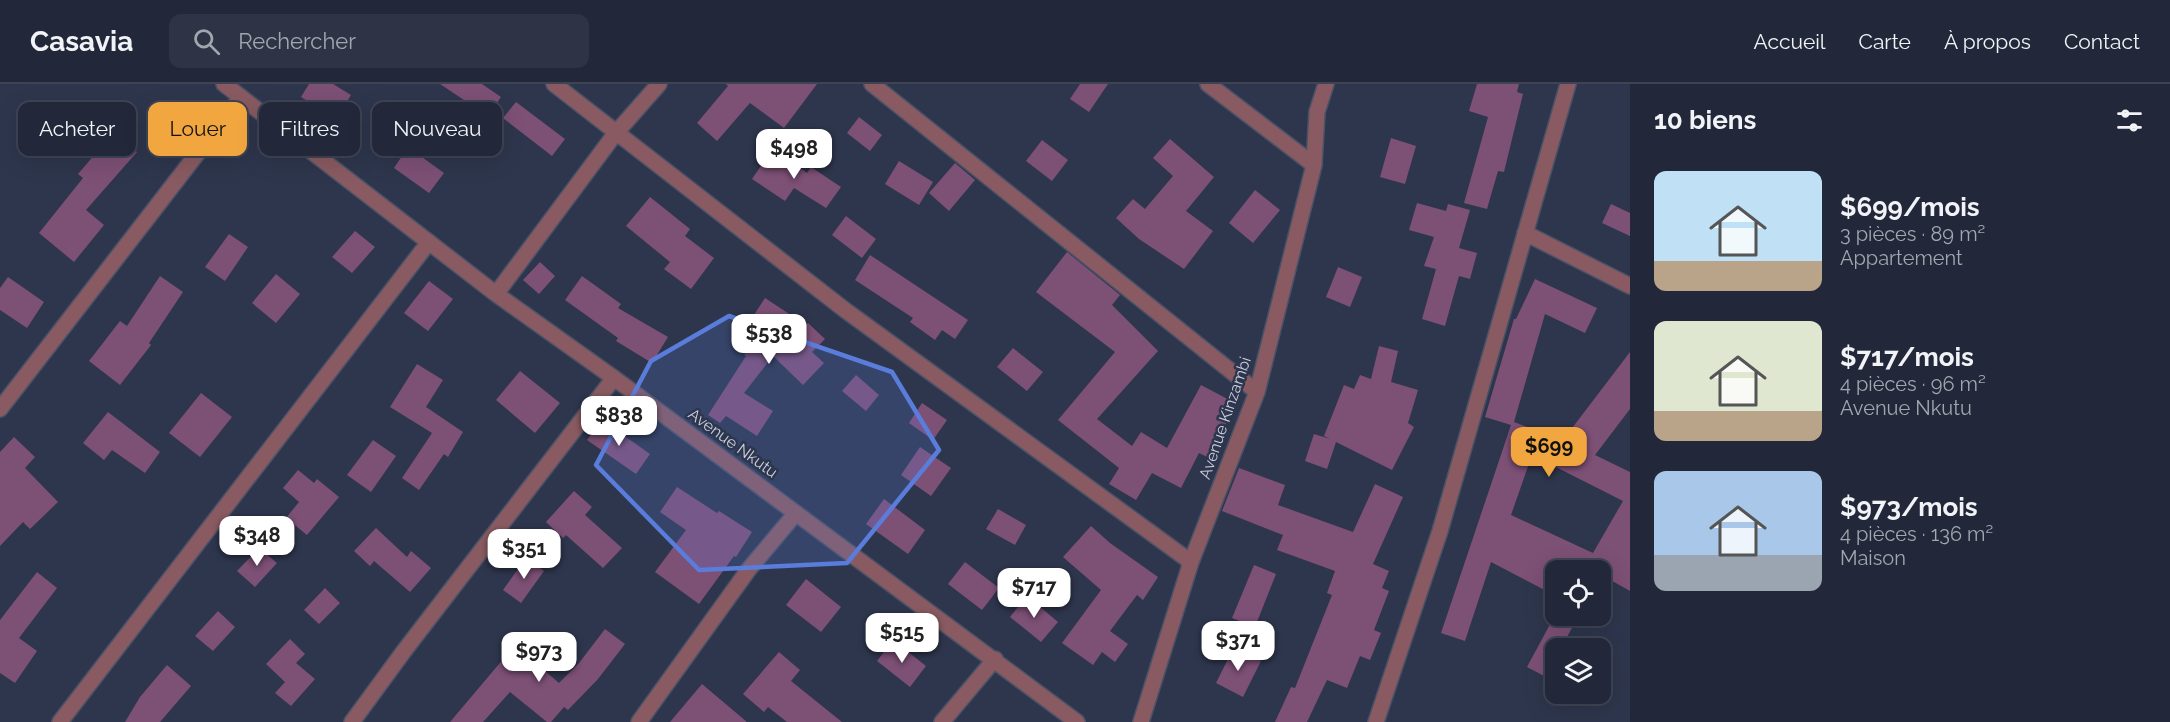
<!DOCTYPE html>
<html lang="fr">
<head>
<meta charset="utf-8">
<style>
	body { margin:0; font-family:Raleway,sans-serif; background:#2e3445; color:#f1f3f6; height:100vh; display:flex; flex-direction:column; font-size:22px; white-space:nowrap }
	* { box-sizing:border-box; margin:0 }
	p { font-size:20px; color:#a2a6af }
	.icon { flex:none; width:33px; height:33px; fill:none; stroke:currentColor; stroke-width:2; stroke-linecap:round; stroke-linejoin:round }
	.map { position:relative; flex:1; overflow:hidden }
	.drawer { display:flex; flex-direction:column; background:#22283a; width:540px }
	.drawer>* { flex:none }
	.guide { position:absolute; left:18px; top:18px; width:570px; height:54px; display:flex; gap:12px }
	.tools { position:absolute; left:1545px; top:476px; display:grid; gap:12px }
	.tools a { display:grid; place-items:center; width:66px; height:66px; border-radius:12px; background:#22283a; box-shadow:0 6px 24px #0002,0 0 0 2px #3f4454; font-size:30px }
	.price { position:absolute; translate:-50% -51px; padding:0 14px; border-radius:12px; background:#fff; color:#222; font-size:20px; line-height:39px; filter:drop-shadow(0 2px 3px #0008) }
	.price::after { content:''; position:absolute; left:50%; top:36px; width:18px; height:14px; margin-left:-9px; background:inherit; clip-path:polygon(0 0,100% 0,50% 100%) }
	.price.on { background:#f1a63f; color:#111 }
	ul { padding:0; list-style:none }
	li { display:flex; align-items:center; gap:18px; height:150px; padding:0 24px }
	li span { display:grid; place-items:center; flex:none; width:168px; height:120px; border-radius:12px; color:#555 }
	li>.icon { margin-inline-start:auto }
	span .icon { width:72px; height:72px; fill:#fffc; stroke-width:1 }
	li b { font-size:26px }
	h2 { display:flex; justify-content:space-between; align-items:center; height:72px; padding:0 24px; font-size:26px }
	.tag { padding:0 21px; border-radius:12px; background:#22283a; box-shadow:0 6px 24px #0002,0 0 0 2px #3f4454; font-size:21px; line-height:54px }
	.tag.on { background:#f1a63f; color:#111 }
	header { display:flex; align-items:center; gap:36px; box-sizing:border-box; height:84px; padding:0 30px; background:#22283a; border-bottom:2px solid #3f4454 }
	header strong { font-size:28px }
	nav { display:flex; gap:33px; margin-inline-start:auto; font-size:21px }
	.search { width:420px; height:54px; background:#2e3445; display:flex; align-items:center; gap:15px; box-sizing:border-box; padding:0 21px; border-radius:12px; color:#a2a6af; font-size:22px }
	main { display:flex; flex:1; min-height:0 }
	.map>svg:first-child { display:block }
	.building { fill:#7d5076; fill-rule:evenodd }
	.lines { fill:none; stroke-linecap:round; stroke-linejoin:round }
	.street-casing { stroke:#4a5267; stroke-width:18 }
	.street { stroke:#895a61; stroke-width:15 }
	.marked { fill:#5a7cdb; fill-opacity:0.2; stroke:#5a7cdb; stroke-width:4.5; stroke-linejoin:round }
	.labels { text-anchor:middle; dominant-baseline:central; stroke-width:5; stroke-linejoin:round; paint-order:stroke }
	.street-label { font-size:16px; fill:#cbd1e0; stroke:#2e364d }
</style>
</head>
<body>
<header>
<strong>Casavia</strong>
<div class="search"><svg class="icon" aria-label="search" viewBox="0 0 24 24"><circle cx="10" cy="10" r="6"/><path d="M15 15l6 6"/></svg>Rechercher</div>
<nav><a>Accueil</a><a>Carte</a><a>À propos</a><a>Contact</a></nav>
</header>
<main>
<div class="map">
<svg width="1630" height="638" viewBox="0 0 1630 638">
	<rect width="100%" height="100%" fill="#2e364d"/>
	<path class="building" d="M309,0H333L351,11L336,35L301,13Z
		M440,0H482L501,13L488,32Z
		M726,0H817L784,44L750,19L717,57L697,39L728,2Z
		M1080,0H1108L1089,28L1070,15Z
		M1477,0H1519L1517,8L1523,10L1504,88L1498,87L1487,125L1464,119L1488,33L1469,27Z
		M516,18L565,55L552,72L503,34Z
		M859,33L882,51L870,67L847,49Z
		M114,48L137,68L86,126L104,141L74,178L39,149L83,94L78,90Z
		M1391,54L1416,62L1405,100L1380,93Z
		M1170,55L1214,93L1186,127L1213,147L1184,185L1139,155L1116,134L1133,115L1145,125L1173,92L1153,74Z
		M1042,56L1068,76L1052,97L1026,77Z
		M408,63L444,89L429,109L394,84Z
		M773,64L807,89L811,83L841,103L826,124L794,104L785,117L752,95Z
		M899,77L933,98L919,121L885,100Z
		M955,79L975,96L949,127L929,109Z
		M1255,106L1280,126L1253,159L1229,139Z
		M650,113L690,145L685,152L714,174L691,205L664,185L670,178L626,142Z
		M1417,119L1446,127L1448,120L1470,126L1459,164L1477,169L1470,195L1459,192L1445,242L1422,235L1436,185L1424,182L1434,153L1409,146Z
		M1611,120L1630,129V152L1602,139Z
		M846,132L876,155L862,174L832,151Z
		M355,147L375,163L352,189L332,173Z
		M229,150L248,163L225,197L205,183Z
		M1067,168L1120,211L1112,221L1158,267L1097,335L1132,362L1141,348L1167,364L1201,301L1237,320L1207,373L1199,369L1181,404L1152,389L1136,416L1109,400L1119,384L1058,336L1115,268L1036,208Z
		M870,171L968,236L955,255L942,246L935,256L910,238L913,234L855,196Z
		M540,178L555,192L539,210L523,196Z
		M1338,183L1362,193L1350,223L1326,213Z
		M276,190L300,210L276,239L252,219Z
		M160,192L183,208L149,259L151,261L120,301L89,277L120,237L127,242Z
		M582,192L621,220L618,224L668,253L652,279L616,257L618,254L565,216Z
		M8,193L44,218L27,244L0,226V204Z
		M1535,195L1597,224L1585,249L1545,230L1514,338L1563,356L1630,268V325L1595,371L1630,388V507L1600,490V486H1556V512L1491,478L1465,557L1441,549L1511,341L1485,333L1514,235H1516ZM1532,371L1623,417L1593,469L1511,431Z
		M429,197L453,215L428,247L404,229Z
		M765,214L806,241L808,239L825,255L812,268L824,279L803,301L773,272L744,309L773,327L757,352L726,332L720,339L708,331L746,272L744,271L766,243L752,234Z
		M1379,262L1398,267L1391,298L1418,306L1408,339L1414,343L1392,386L1336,358L1327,385L1305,377L1314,350L1330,355L1324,352L1344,301L1354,305L1360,291L1371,295Z
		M1013,264L1043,288L1027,307L997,283Z
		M417,280L443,296L426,323L463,348L448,373L444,370L419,406L402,394L432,349L390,323Z
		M520,287L560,319L535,349L496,316Z
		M856,291L879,311L866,327L842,307Z
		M201,309L232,333L200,373L169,349Z
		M922,319L947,336L933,356L909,339Z
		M108,328L160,368L145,389L112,366L104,376L83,359Z
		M602,336L650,370L636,390L587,356Z
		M14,353L35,373L25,384L58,418L30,445L23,438L0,462V368Z
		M373,356L396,372L371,408L347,391Z
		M920,363L951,384L931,412L901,391Z
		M1239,384L1285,401L1278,421L1353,448L1375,400L1403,413L1373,480L1389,487L1382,504L1389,507L1374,546L1381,549L1370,576L1360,572L1347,604L1327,596L1307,638H1275L1291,603L1295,604L1332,511L1327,509L1335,487L1277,466L1283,451L1222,427Z
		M298,386L314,399L317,395L339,413L307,451L286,434L299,418L283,404Z
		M677,403L717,429L719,427L752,448L736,473L734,472L699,520L655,488L686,446L660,428Z
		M574,407L592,423L585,431L622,464L603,484L566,451L563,454L546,438Z
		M884,415L925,446L908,470L866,440Z
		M998,425L1026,441L1015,461L986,445Z
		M1091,442L1110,459L1158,493L1143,516L1137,511L1110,547L1128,560L1115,578L1102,568L1093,581L1062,559L1101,506L1063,473Z
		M376,444L407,473L411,467L431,484L410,508L374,477L370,482L354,467Z
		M259,464L277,479L255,503L237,487Z
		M526,474L544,487L521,519L503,506Z
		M965,478L999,504L982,526L948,500Z
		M1254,481L1276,490L1255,543L1232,534Z
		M37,488L57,504L19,554L37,567L15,599L0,589V536Z
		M806,495L841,523L821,548L786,521Z
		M325,504L340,519L319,540L304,526Z
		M1027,512L1058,538L1041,558L1010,533Z
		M218,527L235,543L213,567L195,552Z
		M1555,531H1579L1561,564H1556V574L1546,593L1527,583Z
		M605,545L625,560L598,595L568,626L564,623L551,638H547L510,608L483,638H450L515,561L559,599L579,579Z
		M290,555L305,570L296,579L315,595L291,622L275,609L285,598L266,580Z
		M893,556L926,582L910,603L877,577Z
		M1234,563L1261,577L1243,613L1216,599Z
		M779,568L800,586L791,597L842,638H787L768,623L764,628L743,610Z
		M167,581L191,602L160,638H125L140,613Z
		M702,600L747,638H670Z"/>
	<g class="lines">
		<defs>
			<path id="street" d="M224,0L496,210L614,294L1077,638
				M554,0L845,226L1191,478
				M872,0L1257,308
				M1208,0L1314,81
				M1525,149L1630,202
				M496,210L615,50L659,0
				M0,325L241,13
				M60,638L429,158
				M352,638L404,567L614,294
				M639,638L749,485L796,429
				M942,638L995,575
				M1141,638L1191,478L1257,308L1314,81L1317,28L1326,0
				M1376,638L1440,447L1568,0"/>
		</defs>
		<use href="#street" class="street-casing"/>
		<use href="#street" class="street"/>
	</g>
	<path class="marked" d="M729,232L892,288L939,366L847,479L699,486L596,381L651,277Z"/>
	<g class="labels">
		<g class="street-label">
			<text transform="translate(1225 334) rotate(-71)">Avenue Kinzambi</text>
			<text transform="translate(733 359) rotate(36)">Avenue Nkutu</text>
		</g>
	</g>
</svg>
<div class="tools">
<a><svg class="icon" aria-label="locate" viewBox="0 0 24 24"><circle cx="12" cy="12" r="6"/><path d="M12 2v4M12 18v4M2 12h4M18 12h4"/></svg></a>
<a><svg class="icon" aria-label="layers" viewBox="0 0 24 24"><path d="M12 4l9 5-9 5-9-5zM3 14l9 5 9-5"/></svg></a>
</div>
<b class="price" style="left:794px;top:96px">$498</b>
<b class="price" style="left:769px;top:281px">$538</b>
<b class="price" style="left:619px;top:363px">$838</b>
<b class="price on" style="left:1549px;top:394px">$699</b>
<b class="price" style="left:257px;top:483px">$348</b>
<b class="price" style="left:524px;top:496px">$351</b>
<b class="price" style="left:1034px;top:535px">$717</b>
<b class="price" style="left:902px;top:580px">$515</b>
<b class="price" style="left:1238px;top:588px">$371</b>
<b class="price" style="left:539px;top:599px">$973</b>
<div class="guide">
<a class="tag">Acheter</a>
<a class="tag on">Louer</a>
<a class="tag">Filtres</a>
<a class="tag">Nouveau</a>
</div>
</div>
<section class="drawer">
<h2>10 biens<svg class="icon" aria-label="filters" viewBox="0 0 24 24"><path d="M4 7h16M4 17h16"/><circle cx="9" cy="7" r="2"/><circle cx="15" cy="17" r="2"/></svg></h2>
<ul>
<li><span style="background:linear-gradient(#bfe0f5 75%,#b9a48a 0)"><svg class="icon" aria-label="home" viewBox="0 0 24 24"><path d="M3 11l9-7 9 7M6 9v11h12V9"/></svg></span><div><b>$699/mois</b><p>3 pièces · 89 m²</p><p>Appartement</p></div></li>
<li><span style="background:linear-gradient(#dfe7d0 75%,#b9a48a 0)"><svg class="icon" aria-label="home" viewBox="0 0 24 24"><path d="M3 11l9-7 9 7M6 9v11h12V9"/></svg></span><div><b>$717/mois</b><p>4 pièces · 96 m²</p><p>Avenue Nkutu</p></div></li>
<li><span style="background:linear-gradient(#a9c7e8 70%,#9aa5b1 0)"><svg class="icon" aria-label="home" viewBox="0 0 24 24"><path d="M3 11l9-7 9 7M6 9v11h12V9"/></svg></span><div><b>$973/mois</b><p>4 pièces · 136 m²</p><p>Maison</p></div></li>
</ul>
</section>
</main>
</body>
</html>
